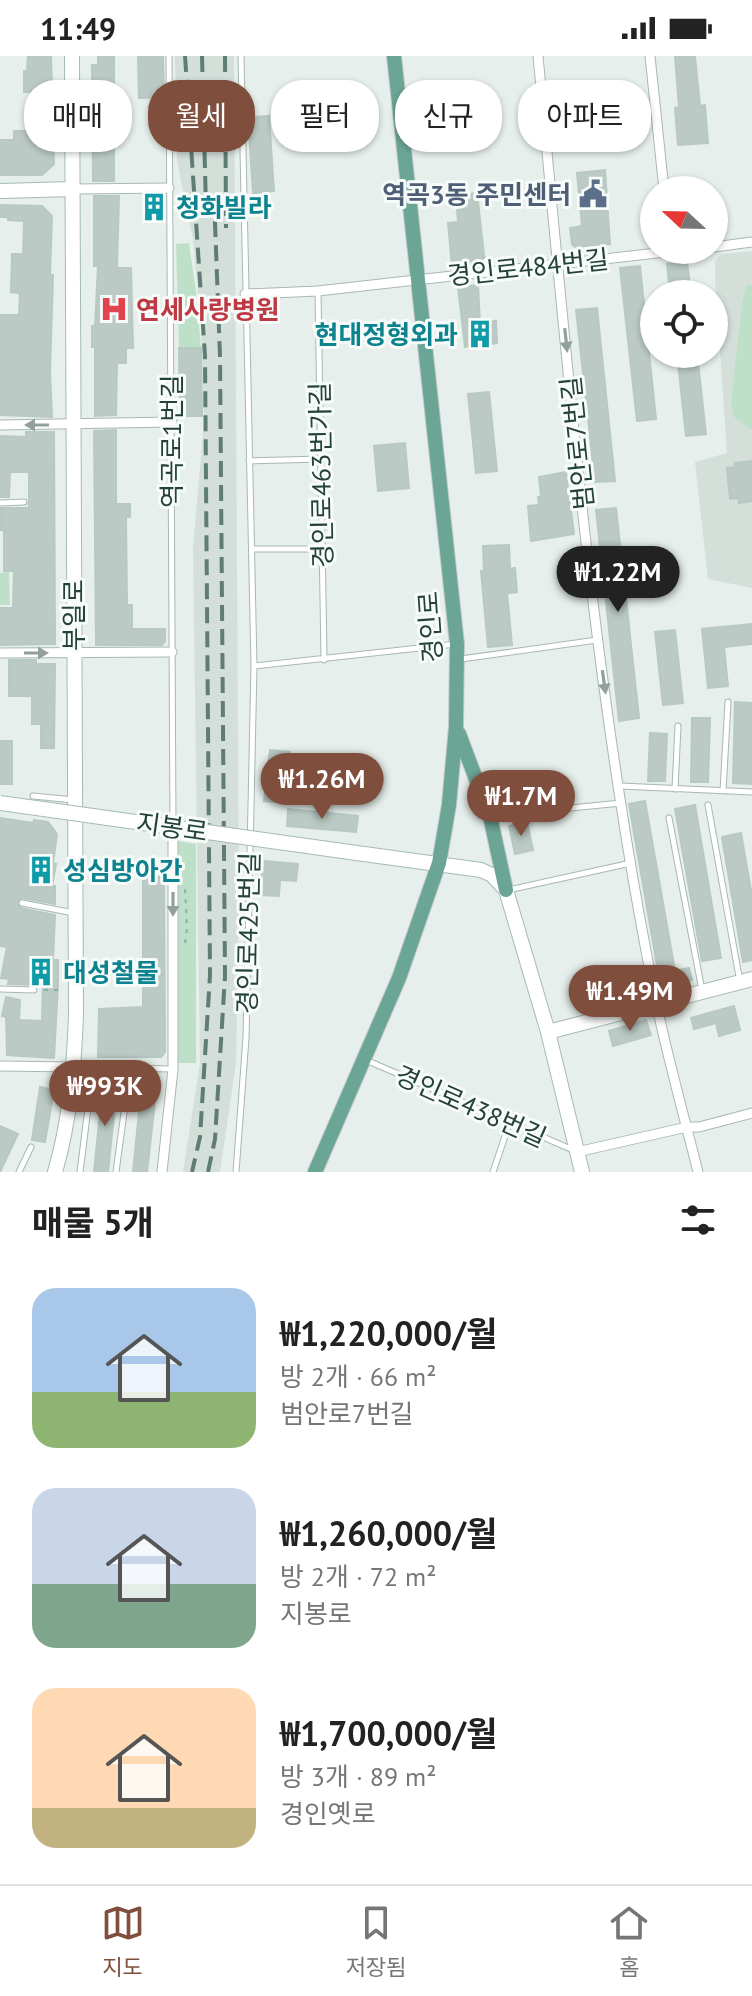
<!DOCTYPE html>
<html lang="ko">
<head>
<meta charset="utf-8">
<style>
	body { margin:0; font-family:"PT Sans","Noto Sans KR",sans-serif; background:#f6f6f6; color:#222; height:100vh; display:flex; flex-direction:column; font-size:30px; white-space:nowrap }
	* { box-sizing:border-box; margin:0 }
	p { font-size:26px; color:#767676 }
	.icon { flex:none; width:44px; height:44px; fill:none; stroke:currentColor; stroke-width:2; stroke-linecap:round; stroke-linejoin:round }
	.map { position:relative; height:1116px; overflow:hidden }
	.side { display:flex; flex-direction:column; background:#fff; flex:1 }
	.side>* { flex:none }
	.top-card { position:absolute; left:24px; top:24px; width:704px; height:72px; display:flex; gap:16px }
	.needle { width:52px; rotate:292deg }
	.controls { position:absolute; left:640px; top:120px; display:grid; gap:16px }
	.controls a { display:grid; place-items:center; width:88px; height:88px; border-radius:50%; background:#fff; box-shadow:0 2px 6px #0004; font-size:40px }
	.price { position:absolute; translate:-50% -68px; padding:0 18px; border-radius:28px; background:#804e3d; color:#fff; font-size:26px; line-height:52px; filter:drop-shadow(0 2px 4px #0008) }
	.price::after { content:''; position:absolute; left:50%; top:48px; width:24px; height:18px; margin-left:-12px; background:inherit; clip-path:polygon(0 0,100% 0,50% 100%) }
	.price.active { background:#222; color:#fff }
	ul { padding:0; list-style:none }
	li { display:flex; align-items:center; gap:24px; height:200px; padding:0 32px }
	li span { display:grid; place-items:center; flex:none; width:224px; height:160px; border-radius:24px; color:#555 }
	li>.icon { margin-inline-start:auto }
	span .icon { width:96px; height:96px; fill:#fffc; stroke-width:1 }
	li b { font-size:34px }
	h2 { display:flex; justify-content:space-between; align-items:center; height:96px; padding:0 32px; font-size:34px }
	.tag { padding:0 28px; border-radius:32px; background:#fff; box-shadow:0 2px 6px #0004; font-size:28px; line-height:72px }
	.tag.active { background:#804e3d; color:#fff }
	.status { display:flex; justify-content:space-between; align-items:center; height:56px; padding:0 40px; background:#fff; direction:ltr }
	.status svg { height:22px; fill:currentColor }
	.tab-bar { display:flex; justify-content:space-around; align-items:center; height:112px; border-top:2px solid #e0e0e0; background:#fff; font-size:22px; color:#767676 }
	.tab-bar a { display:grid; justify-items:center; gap:4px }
	.tab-bar .active { color:#804e3d }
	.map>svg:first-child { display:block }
	.built { fill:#d4dfda }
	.park { fill:#bfe0c8 }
	.building { fill:#bbcac4; stroke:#b8c9c2; stroke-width:2 }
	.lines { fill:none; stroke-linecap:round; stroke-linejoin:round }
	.lane-casing { stroke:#a8b8b2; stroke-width:7 }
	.street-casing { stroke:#a8b8b2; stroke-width:11 }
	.secondary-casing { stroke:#a4bbb3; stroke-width:16 }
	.primary-casing { stroke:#c2cac8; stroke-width:16 }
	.path { stroke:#86b3a5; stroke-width:2; stroke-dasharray:4 6; stroke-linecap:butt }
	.lane { stroke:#fff; stroke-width:5 }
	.street { stroke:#fff; stroke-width:9 }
	.secondary { stroke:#fff; stroke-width:14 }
	.primary { stroke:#6aa596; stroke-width:14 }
	.rail { stroke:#5f7d75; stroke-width:4; stroke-dasharray:16 8; stroke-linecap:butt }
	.secondary-bridge-casing { stroke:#a4bbb3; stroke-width:16; stroke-linecap:butt }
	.secondary-bridge { stroke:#fff; stroke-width:14 }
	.oneway { fill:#92a09c }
	.labels { text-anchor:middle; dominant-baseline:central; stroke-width:6; stroke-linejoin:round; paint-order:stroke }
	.service-label { font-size:26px; font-weight:bold; fill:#4e5e75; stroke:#f7fbf9; text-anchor:end }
	.culture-label { font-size:26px; font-weight:bold; fill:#0d838f; stroke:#f7fbf9; text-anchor:start }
	.street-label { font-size:26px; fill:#24423a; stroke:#f7fbf9 }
	.health-label { font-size:26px; font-weight:bold; fill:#be3a42; stroke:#f7fbf9; text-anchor:start }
</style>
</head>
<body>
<div class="status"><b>11:49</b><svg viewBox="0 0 49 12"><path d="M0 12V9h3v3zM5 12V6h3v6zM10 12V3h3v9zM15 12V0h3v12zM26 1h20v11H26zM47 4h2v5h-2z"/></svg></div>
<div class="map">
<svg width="752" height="1116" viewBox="0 0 752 1116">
	<rect width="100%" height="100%" fill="#e6efeb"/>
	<path class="built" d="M175,0H234L239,848L236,1007L220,1116H183L200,1007L193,491L204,366L203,327L201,270L193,183L177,105Z
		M752,195V532L708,523L695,406L727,397L715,223V205L721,198Z"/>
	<path class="park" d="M189,187L196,236L201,292H179L176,188Z
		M747,229H752V374L734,361L731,346L742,246Z
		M9,516L10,549H0V517Z
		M173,784L196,788V1007H173Z"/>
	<path class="building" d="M28,0H51L54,108L42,119H0V84H14V75H39V56L33,57V36H24V15H27Z
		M98,0H114V125H93L92,9H98Z
		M138,0H163L164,41L139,42Z
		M675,0H695L700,50L705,49L708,87L678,89L675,52L679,51Z
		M269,60L274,135L253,137L248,61Z
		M605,114L610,188L575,191L572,188L570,172L582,170L577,117Z
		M477,137L484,199L481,207L452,210L448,167L458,166L456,140Z
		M94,140H119L117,212H131L133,292H126V307H117L116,359L95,360V291H92V270H95L98,210H94Z
		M144,142H164V160H144Z
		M0,149L42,150L52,160L50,219H53L50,316L52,361L0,359V259H19L20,237L11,236L12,198H23L24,165L8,164V161H0Z
		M687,206L691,238H670L667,208Z
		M640,210L656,363L637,365L620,212Z
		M478,229L480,267L496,265L497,287L465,291L458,231Z
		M597,252L615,425L595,426L576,254Z
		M179,292H201L202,360H180Z
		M677,298H697L706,378L686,380Z
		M489,336L497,415L476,417L468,338Z
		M116,374V448H130V461H126L127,549H132V573H165V585L162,589H96L94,375Z
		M26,376H54L55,588L0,589V552H13L14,515H4V474H1V452H29V416H10L9,441H0V380L26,381Z
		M405,387L409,432L378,435L374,390Z
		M752,405V445L739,447L738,442L730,443L727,412L735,411V407Z
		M566,416L574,478L531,485L528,450L539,449L538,441H541L539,421Z
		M616,452L639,662L619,665L596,454Z
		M509,489L510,513L515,512L517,536L507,537L512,589L488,591L481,515H484L483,490Z
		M752,568V588L724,591L728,630L708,632L702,573Z
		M675,574L683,647L663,649L655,576Z
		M9,604H36V608H55L54,692H41V668H32V640H9Z
		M735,646L752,647V728L733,727Z
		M692,662H710L708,726H691Z
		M650,677L667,678L665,725H648Z
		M0,685H12V728H0Z
		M270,694L290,696L284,747L264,745Z
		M645,745L675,915L689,912L692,924L664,930L659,921L629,748Z
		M695,749L721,902L702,905L675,753Z
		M288,753L358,760L356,776L287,770Z
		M0,762L33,767L34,764L48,766L57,778L53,807L56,808L52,830H55V848L22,842L17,847L21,852L55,859L53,904H58V929L54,1002L7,999L6,961L2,960L6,941L20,944L19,964L42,965L43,929L8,928L9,923L1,922L7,891L0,890Z
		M527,766L533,794L515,798L509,770Z
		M741,777L752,840V904L743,906L722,781Z
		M263,805L298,808L296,825L280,824L279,840L260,839Z
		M164,820L165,996L161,1001H98L99,953L143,951V821Z
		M734,950L740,974L719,980L716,967L694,973L691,962Z
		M646,964L651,979L613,990L609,975Z
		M142,1026L157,1027L147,1116H133Z
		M103,1027L117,1029L108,1116H94Z
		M40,1031L54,1034L45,1086L32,1084Z
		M0,1070L18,1078L0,1116Z"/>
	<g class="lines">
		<defs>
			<path id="lane" d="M169,0L173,770
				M486,204L487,215
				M318,235L324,604
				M249,405L322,403
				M0,447L24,446
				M252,493H322
				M461,603L597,584
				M254,610L456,588
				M620,730L752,736
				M675,733L678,670
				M723,735L728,646
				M33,740L74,744
				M708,749L740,926
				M491,760L621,747
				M669,762L702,934
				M508,834L631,807
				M22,847L74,857
				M0,933L34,934
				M366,1004L573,1094
				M74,1011L172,1013
				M106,1012L119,1019L128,1027L116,1116
				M19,1116L31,1091
				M80,1116L93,1012
				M236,1116L246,982L254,610L241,0
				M493,1116L509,1068"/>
			<path id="street" d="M538,0C568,316 593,635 656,946C668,1003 684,1060 698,1116
				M650,0L664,134
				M73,133L169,132
				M714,191L752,186
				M245,238L318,235L684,194
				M0,369L172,366
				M0,597L172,596
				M0,1010L74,1011
				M577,1096L687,1071H699L752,1057
				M162,1116L173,1013V770"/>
			<path id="secondary" d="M0,135L73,133
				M364,798L481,814L492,819L506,834L548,976L582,1116
				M548,976L752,923
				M55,1116C70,1065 74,1012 76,959L72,0"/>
			<path id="primary" d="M459,678L490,760L506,834
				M315,1116L399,922L439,807L449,749L456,671L457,588L394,0"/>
		</defs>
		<use href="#lane" class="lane-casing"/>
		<use href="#street" class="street-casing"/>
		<use href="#secondary" class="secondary-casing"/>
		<use href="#primary" class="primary-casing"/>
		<path class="path" d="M185,887L187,873L185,830
			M44,934H60"/>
		<use href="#lane" class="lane"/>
		<use href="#street" class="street"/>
		<use href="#secondary" class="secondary"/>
		<use href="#primary" class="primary"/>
		<path class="rail" d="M185,0L205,300L210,919L200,1081L192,1116
			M202,0L206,152
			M225,0L226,172
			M208,1116L215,1083L225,920L220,300L214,140"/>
		<defs>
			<path id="secondary-bridge" d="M0,747L364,798"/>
		</defs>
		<use href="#secondary-bridge" class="secondary-bridge-casing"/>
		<use href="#secondary-bridge" class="secondary-bridge"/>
	</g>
	<defs><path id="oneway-solid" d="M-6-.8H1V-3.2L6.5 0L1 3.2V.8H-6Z" transform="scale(2)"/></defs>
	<g class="oneway">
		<use href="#oneway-solid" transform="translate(566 284) rotate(84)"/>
		<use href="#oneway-solid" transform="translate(37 369) rotate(180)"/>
		<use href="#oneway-solid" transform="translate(36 597)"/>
		<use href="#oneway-solid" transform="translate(604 626) rotate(82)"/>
		<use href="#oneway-solid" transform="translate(173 848) rotate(90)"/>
	</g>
	<defs>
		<symbol id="civic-bare" viewBox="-9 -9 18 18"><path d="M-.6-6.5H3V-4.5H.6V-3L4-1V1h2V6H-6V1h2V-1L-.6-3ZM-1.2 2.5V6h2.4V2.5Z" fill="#5c6f8a" stroke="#f7fbf9" stroke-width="2.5" paint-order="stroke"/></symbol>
		<symbol id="building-bare" viewBox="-9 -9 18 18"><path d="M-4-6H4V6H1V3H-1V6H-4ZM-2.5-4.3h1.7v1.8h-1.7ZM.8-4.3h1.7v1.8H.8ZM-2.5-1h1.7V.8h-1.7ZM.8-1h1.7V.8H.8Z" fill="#0f9aa8" stroke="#f7fbf9" stroke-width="2.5" paint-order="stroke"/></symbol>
		<symbol id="hospital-bare" viewBox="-9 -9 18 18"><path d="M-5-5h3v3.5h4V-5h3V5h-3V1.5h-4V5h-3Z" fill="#e0444e" stroke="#f7fbf9" stroke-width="2.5" paint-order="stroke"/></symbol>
	</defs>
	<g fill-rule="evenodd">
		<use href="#civic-bare" x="573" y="118" width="40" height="40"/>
		<use href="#building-bare" x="134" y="131" width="40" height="40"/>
		<use href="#hospital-bare" x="94" y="233" width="40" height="40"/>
		<use href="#building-bare" x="460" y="258" width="40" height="40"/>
		<use href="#building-bare" x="21" y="794" width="40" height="40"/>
		<use href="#building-bare" x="21" y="896" width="40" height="40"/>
	</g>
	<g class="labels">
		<g class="service-label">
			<text x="571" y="138">역곡3동 주민센터</text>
		</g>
		<g class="culture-label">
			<text x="176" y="151">청화빌라</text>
			<text x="458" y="278" text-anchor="end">현대정형외과</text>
			<text x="63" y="814">성심방아간</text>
			<text x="63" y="916">대성철물</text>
		</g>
		<g class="street-label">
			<text transform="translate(528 211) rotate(-6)">경인로484번길</text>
			<text transform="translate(171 385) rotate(-90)">역곡로1번길</text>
			<text transform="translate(577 387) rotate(-96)">범안로7번길</text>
			<text transform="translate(321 419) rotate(-91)">경인로463번가길</text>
			<text transform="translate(73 559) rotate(-90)">부일로</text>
			<text transform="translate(430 571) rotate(-94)">경인로</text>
			<text transform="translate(172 771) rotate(8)">지봉로</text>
			<text transform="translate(248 877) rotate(-89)">경인로425번길</text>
			<text transform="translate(471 1050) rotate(24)">경인로438번길</text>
		</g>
		<g class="health-label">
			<text x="136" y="253">연세사랑병원</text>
		</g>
	</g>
</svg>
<div class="controls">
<a><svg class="needle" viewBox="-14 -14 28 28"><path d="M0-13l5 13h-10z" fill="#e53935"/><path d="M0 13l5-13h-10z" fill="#767676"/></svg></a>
<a><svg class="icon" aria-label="locate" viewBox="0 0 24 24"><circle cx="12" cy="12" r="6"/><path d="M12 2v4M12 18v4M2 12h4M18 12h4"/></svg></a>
</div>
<b class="price active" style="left:618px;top:558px">₩1.22M</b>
<b class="price" style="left:322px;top:765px">₩1.26M</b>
<b class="price" style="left:521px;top:782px">₩1.7M</b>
<b class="price" style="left:630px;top:977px">₩1.49M</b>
<b class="price" style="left:105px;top:1072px">₩993K</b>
<div class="top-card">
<a class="tag">매매</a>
<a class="tag active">월세</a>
<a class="tag">필터</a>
<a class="tag">신규</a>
<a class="tag">아파트</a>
</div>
</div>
<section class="side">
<h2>매물 5개<svg class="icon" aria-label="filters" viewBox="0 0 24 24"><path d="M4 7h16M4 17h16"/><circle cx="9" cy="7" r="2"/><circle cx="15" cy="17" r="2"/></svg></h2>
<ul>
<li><span style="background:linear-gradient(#a9c7e8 65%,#8fb573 0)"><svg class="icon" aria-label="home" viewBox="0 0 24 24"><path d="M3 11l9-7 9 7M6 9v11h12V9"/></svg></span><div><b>₩1,220,000/월</b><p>방 2개 · 66 m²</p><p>범안로7번길</p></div></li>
<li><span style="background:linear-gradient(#c9d6e8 60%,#7fa58c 0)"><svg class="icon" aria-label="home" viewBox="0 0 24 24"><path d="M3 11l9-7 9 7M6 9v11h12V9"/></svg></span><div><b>₩1,260,000/월</b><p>방 2개 · 72 m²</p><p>지봉로</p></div></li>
<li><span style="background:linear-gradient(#ffd9b3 75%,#c2b280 0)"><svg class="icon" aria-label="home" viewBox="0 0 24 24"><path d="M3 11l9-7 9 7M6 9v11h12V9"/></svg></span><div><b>₩1,700,000/월</b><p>방 3개 · 89 m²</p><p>경인옛로</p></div></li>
</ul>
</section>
<nav class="tab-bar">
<a class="active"><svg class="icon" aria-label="map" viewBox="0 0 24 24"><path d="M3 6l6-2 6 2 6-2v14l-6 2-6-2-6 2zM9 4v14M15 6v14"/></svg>지도</a>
<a><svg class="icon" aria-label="saved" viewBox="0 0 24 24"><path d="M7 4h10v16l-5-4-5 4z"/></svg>저장됨</a>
<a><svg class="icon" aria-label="home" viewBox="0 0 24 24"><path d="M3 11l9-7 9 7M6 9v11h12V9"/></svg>홈</a>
</nav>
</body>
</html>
